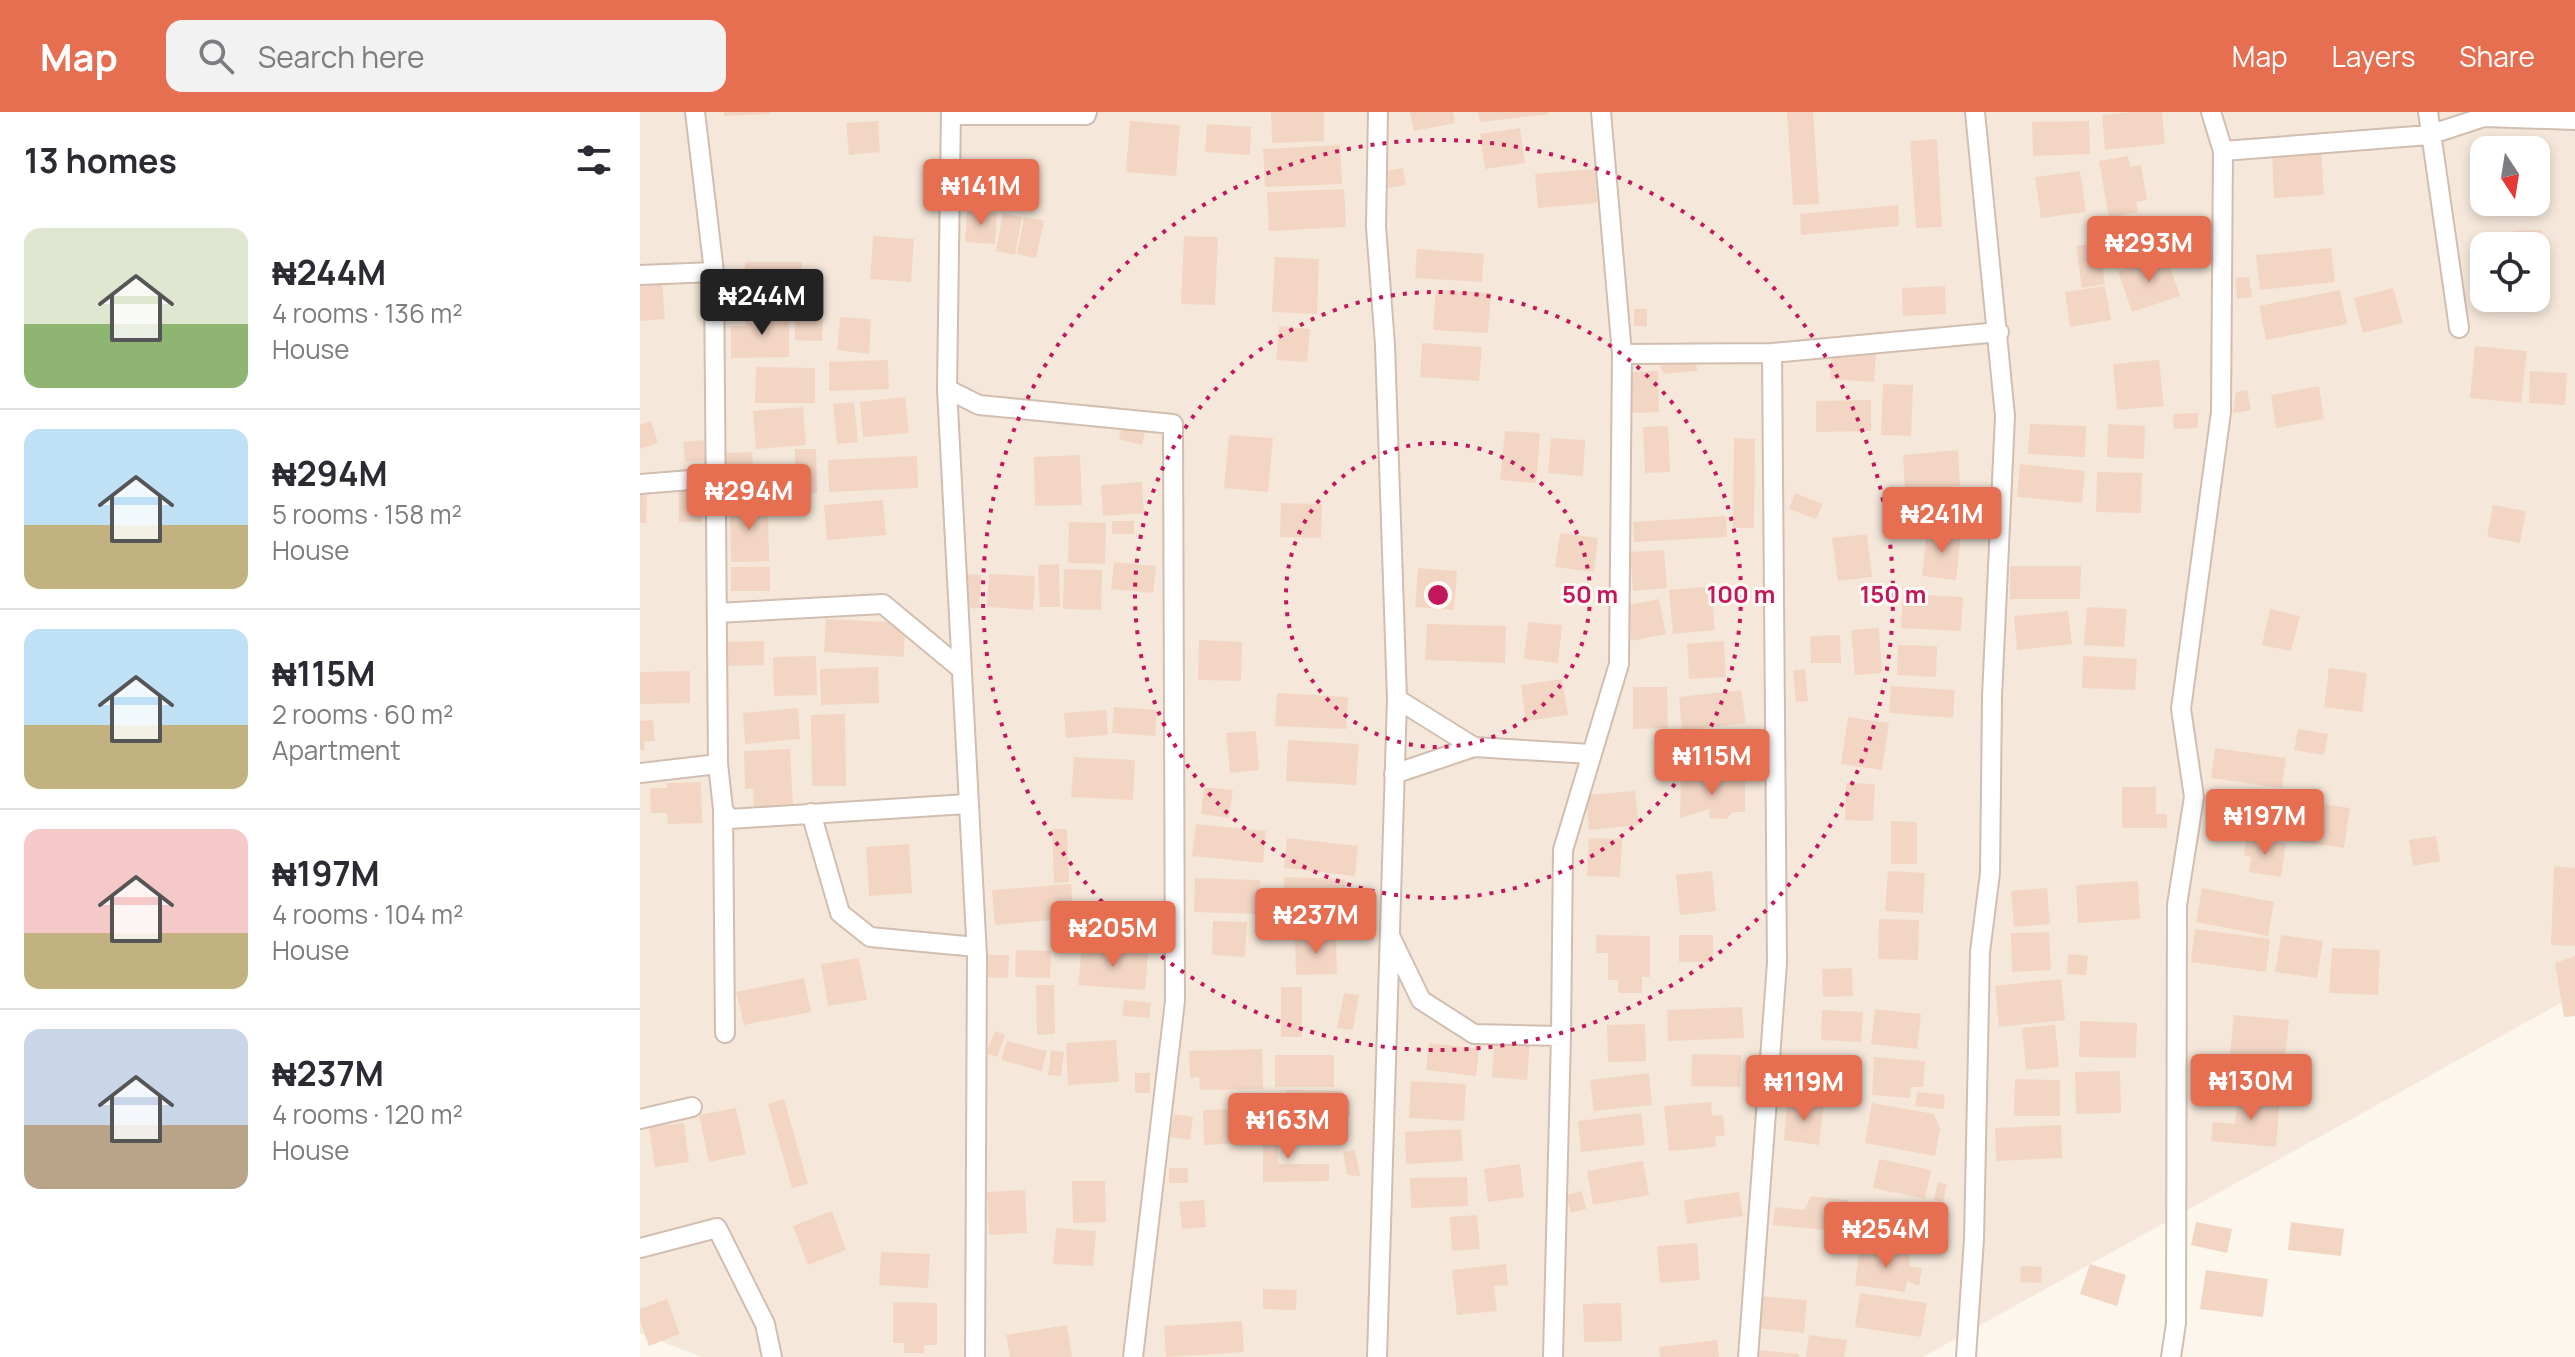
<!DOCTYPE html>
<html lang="en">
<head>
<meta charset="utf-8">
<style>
	body { margin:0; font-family:Manrope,sans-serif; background:#f2f2f3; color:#2b2b33; height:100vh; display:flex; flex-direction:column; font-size:30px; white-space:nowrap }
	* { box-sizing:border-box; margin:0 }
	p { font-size:26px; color:#7c7c81 }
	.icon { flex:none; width:44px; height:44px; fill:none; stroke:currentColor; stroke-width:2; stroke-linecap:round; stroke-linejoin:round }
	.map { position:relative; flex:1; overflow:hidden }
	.sheet { display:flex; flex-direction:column; background:#fff; width:640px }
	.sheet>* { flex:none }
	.needle { width:52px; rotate:168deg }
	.fabs { position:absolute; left:1830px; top:24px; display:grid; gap:16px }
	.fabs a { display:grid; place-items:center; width:80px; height:80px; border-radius:16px; background:#fff; box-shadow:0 4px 12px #0003; font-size:40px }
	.price { position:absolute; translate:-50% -68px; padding:0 18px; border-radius:8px; background:#e76f51; color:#fff; font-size:26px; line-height:52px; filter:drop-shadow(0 2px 4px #0008) }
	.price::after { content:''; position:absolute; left:50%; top:48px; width:24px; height:18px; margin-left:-12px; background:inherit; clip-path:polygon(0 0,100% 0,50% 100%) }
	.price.current { background:#222; color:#fff }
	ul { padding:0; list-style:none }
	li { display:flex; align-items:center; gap:24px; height:200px; padding:0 24px }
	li+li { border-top:2px solid #e1e1e2 }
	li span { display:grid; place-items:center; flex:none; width:224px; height:160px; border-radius:16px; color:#555 }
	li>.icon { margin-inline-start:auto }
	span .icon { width:96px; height:96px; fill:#fffc; stroke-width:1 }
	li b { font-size:34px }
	h2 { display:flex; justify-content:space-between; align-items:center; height:96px; padding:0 24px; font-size:34px }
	header { display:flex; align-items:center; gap:48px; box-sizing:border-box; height:112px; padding:0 40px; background:#e76f51; color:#fff }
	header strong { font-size:38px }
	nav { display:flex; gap:44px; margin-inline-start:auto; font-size:28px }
	.search { width:560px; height:72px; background:#f2f2f3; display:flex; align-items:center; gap:20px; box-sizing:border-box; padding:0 28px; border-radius:16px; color:#7c7c81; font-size:30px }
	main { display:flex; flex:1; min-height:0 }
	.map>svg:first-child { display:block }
	.residential { fill:#f5e8da; fill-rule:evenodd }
	.building { fill:#f3d5c3 }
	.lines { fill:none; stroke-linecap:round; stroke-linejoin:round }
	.street-casing { stroke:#d1beb0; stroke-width:22 }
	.street { stroke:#fff; stroke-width:18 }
	.ring { fill:none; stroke:#c2185b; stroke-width:4; stroke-dasharray:4 8 }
	.centre { fill:#c2185b; stroke:#fffaf3; stroke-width:4 }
	.ring-label { font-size:24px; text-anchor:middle; font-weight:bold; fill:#c2185b; stroke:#fffaf3; stroke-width:6; stroke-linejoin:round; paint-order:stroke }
</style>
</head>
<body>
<header>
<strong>Map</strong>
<div class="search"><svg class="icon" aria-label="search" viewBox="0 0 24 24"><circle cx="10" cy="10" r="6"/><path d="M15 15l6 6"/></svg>Search here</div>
<nav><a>Map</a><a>Layers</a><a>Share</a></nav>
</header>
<main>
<section class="sheet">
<h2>13 homes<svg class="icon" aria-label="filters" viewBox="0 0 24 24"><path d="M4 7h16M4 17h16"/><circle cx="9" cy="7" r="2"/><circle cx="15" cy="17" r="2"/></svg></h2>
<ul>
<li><span style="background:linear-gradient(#dfe7d0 60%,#8fb573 0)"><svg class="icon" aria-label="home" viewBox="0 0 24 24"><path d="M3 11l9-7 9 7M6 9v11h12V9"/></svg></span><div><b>₦244M</b><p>4 rooms · 136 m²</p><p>House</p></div></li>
<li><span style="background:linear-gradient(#bfe0f5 60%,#c2b280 0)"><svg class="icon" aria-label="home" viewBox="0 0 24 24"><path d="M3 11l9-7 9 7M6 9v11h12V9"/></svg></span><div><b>₦294M</b><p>5 rooms · 158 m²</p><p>House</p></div></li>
<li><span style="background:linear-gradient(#bfe0f5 60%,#c2b280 0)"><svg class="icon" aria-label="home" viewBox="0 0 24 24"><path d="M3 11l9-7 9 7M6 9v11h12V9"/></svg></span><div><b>₦115M</b><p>2 rooms · 60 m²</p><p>Apartment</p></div></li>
<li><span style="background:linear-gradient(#f6c9c9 65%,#c2b280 0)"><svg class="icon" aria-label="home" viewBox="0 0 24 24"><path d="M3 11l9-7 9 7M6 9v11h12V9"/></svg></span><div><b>₦197M</b><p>4 rooms · 104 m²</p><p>House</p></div></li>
<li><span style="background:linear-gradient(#c9d6e8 60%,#b9a48a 0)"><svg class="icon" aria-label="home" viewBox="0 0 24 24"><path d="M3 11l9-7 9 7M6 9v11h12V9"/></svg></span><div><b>₦237M</b><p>4 rooms · 120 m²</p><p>House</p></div></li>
</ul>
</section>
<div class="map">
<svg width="1935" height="1245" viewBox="0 0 1935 1245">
	<rect width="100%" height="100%" fill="#fdf6ec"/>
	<path class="residential" d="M0,0H1935V883L1283,1245H61L0,1221ZM1844,38H1896V90H1844ZM1844,134H1896V186H1844Z"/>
	<path class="building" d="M84,0H130V2L84,4Z
		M631,0H684V29L632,31Z
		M770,0H813L815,11L774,19Z
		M838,0H909V2L840,10Z
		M1147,0H1173L1179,92L1153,93Z
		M1491,0H1522L1525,32L1465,38L1462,3Z
		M238,9L240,40L209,43L206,11Z
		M490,9L540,13L536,64L486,60Z
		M1449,9L1450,42L1393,44L1392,10Z
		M567,12L611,15L610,43L565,40Z
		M880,16L885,51L845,57L840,22Z
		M1297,27L1302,115L1276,116L1270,29Z
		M700,33L702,72L625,75L623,37Z
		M1681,39L1684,83L1634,86L1632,42Z
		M1488,44L1490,55L1501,53L1507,88L1496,90L1498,100L1469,106L1459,49Z
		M763,56L766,73L747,76L745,59Z
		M955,57L957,91L898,96L895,62Z
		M1440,59L1446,100L1401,106L1395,65Z
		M337,61L392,66L389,97L334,93Z
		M704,77L706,115L629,119L627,80Z
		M1258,93L1259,114L1161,123L1160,102Z
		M327,98L357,100L355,132L325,130Z
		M363,101L382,105L375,143L356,139Z
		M384,105L404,109L396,146L377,142Z
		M1901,118L1903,155H1896V134H1874L1873,119Z
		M233,124L274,127L271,170L230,167Z
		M544,124L578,125L575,193L541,192Z
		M1459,131L1465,172L1442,176L1436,134Z
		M1691,136L1695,170L1620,178L1616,143Z
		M777,137L844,142L842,170L775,166Z
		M1526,143L1540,184L1492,200L1478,159Z
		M635,145L679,147L677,202L632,200Z
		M105,150H162L161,194L104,193Z
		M1609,165L1612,185L1597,187L1595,166Z
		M22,169L25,207L0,209V171Z
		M1305,174L1306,202L1263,204L1262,176Z
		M1465,174L1471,208L1430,215L1425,180Z
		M1753,176L1763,211L1723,221L1714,186Z
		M796,178L851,181L848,221L793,218Z
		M1700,178L1707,212L1626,228L1619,194Z
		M994,197H1007V214H994Z
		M155,198L183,199L182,229L155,228Z
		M149,202V245L91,246V214H106V203Z
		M200,205L231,207L229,242L197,238Z
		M639,214L670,217L667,250L636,248Z
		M782,231L842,235L839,269L780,265Z
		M1835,234L1887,239L1881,291L1830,286Z
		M1192,237L1236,240L1234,270L1190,267Z
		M248,248L249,277L189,279V250Z
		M1056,248L1057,259L1024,262L1019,252Z
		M1519,248L1524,294L1477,298L1473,252Z
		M116,255L175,256V291H115Z
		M1018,259L1019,300L992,301L991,260Z
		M1890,259L1927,261L1925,293L1889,291Z
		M1243,272L1273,273L1271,324L1241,323Z
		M1679,274L1684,307L1636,316L1631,283Z
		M1607,278L1611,298L1593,301L1596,280Z
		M265,285L269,321L223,325L220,290Z
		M1231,288V319L1176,320V289Z
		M214,290L218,330L197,332L193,292Z
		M163,295L166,333L116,337L113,299Z
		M1558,301V316L1534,317L1533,302Z
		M11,309L18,331L0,337V313Z
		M1390,312L1446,314L1445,345L1388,342Z
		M1468,312L1505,314L1504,347L1467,345Z
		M482,314L505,320L502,333L479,327Z
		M1028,314L1030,360L1005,361L1003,315Z
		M865,319L900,321L896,371L860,368Z
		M589,323L633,326L628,380L584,376Z
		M911,326L945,328L943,364L908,361Z
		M1094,326L1115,327L1114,416H1093Z
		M64,328L66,348L45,350L43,330Z
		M155,337H176L177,381L156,382Z
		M1318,338L1320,374L1265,378L1263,343Z
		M112,340L113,356L86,357L85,341Z
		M440,343L442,393L395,394L394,345Z
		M277,344L278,376L189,380L188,348Z
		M1380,352L1445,359L1442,391L1377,385Z
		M1457,360L1502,361L1501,401L1456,400Z
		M502,370L504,401L463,404L461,373Z
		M39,378H63L62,410H39Z
		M1328,379L1331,401L1279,409L1275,387Z
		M1155,381L1183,392L1176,407L1149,397Z
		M0,382H7L6,411H0Z
		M243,388L246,423L187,428L184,393Z
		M90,390H128L129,449L91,450Z
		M641,391L682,392L681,426L640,425Z
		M1853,393L1886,399L1880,431L1847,425Z
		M1086,404L1087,425L994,430L993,410Z
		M472,409H494V422H472Z
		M429,410L466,411L465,452L428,451Z
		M1287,419L1321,422L1316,468L1282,464Z
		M920,421L958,426L954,460L915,455Z
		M1227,422L1232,465L1198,469L1192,426Z
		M1024,438L1027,476L993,479L990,440Z
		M474,450L516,454L513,481L471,477Z
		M419,452L420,495H400L398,453Z
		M1370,454H1441L1440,487H1370Z
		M91,455H130V479H91Z
		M778,456L817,459L814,498L775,495Z
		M424,457L462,458L461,498L423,497Z
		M325,462L341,463L339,496H324Z
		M349,462L395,464L393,498L347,495Z
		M1071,474L1075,518L1033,522L1029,478Z
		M1263,482L1323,485L1321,519L1261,516Z
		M1019,487L1026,522L991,529L984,494Z
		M1447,495L1487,497L1484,535L1444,533Z
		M1630,497L1660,504L1651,539L1622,533Z
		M1428,499L1432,532L1377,538L1374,504Z
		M186,507L265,511L264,545L184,540Z
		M888,510L922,513L918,551L884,547Z
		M787,512L866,514L865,551L785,548Z
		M1239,516L1242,561L1215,563L1211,518Z
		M1200,523L1201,551H1171L1170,524Z
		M559,528L602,530L601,569L558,568Z
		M124,529V553L85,554V530Z
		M1084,529L1086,565L1049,567L1047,532Z
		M1258,533L1297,534L1296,565L1257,563Z
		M176,544L177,583L134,584L133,545Z
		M1443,544L1497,547L1495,578L1442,576Z
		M238,555L239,591L181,593L180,557Z
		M1689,556L1727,561L1722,600L1684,595Z
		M1165,557L1168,589L1156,590L1153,558Z
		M50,559V591L0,592V560Z
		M922,567L928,603L886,609L881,573Z
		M1251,574L1315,578L1313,606L1249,601Z
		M993,575H1027L1028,616L993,617Z
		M1101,578L1106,611L1042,619L1039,585Z
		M637,581L708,585L706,617L635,614Z
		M474,595L517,598L515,624L472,621Z
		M158,596L160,627L105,632L103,601Z
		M466,598L468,623L426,626L424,601Z
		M205,602L206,674H172L171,603Z
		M1208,605L1249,611L1242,658L1201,652Z
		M13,608L15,629L4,630L5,638H0V609Z
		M1658,617L1688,622L1684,643L1654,638Z
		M616,619L619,658L590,661L586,621Z
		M648,628L719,632L716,673L646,669Z
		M1575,636L1646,646L1642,676L1571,666Z
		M150,637L153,694L114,696L113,677H105L104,639Z
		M434,645L495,648L493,688L431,685Z
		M1041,666L1105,667V700H1093L1086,707L1069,706L1070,697L1040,706Z
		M61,670L62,711L28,712L27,701H11L10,676H27V671Z
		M1206,671L1235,672L1233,709L1205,708Z
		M564,675L593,678L589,706L561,702Z
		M1482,675H1516V702H1527V716H1482Z
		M995,679L999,713L949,718L946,683Z
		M1613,680L1655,688L1648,726L1597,717L1602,690L1610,691Z
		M1666,690L1710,696L1704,736L1660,730Z
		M1251,709L1277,710V752H1251Z
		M556,712L626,719L623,751L552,744Z
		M412,717H427L429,770L414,771Z
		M1796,724L1800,749L1773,754L1769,728Z
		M647,726L718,734L715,764L644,756Z
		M949,726L982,727L980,765L947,764Z
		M1606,726L1646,731L1641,765L1609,760L1611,745L1604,744Z
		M269,732L272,781L229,784L226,735Z
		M1914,754L1935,756V834L1911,833Z
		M1072,759L1076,799L1040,803L1036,763Z
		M1248,759L1285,761L1283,801L1245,799Z
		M644,765L705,767L704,806L643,805Z
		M555,766L620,768L619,802L554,800Z
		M1498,769L1500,807L1438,811L1436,773Z
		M431,772L434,806L355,813L352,778Z
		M1407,776L1410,812L1374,815L1371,779Z
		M1562,776L1634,790L1628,824L1556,810Z
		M438,796H468V827H438Z
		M1239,807L1279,808L1278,848L1238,847Z
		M573,809L607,810L605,845L572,843Z
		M1555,817L1630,827L1626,860L1551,850Z
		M1409,820L1411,858L1372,860L1371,821Z
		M956,823L1010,824V865H1002V881H978V868H968V841H956Z
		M1039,823H1073V850H1039Z
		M1641,823L1683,829L1677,866L1635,860Z
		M696,826L697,862L656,863L655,827Z
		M442,835L508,841L505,878L438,873Z
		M1692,836L1740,838L1738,883L1689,881Z
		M376,838L411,839L410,866L375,865Z
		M1428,842L1448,844L1446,863L1427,862Z
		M345,843H369L368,866L345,865Z
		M1935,844V904L1924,905L1915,851Z
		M219,846L227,888L188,894L181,852Z
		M1212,856L1213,884L1183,885L1182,857Z
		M164,866L171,900L104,913L96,880Z
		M1421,867L1425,908L1359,915L1355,874Z
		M396,873H414L415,922L397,923Z
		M641,875H662V925H641Z
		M704,881L719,883L713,918L697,916Z
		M484,888L511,891L509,906L482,904Z
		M1102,895L1104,926L1028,929L1027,898Z
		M1235,897L1281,902L1277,937L1231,932Z
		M1182,898L1223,900L1221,930L1181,928Z
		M1594,903L1649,908L1643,967L1588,962Z
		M1440,909L1497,911L1496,946L1439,945Z
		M1005,912L1006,949L968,950L967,913Z
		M1415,913L1419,955L1386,958L1382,916Z
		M355,919L365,923L357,945L346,941Z
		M855,927L890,929L887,968L852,965Z
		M476,928L479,970L428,973L426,931Z
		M367,929L407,939L402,959L361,948Z
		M789,931L839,937L836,964L786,958Z
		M622,937L623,977L560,978L559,965L550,966L549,939Z
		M411,939L424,940L421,964L408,963Z
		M1052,942L1101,943L1100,975L1051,974Z
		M635,943H694V975H635Z
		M1234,945L1285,949L1283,975H1271L1270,986L1232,983Z
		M1480,959L1481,1001L1436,1002L1435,960Z
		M495,961H510V981H495Z
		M1009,961L1012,993L954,999L950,968Z
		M1554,963L1571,964L1570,981L1553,980Z
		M1375,967L1420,968V1004H1374Z
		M771,969L826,972L824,1009L769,1006Z
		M646,978L703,979V988H710V1004H701V1012H646Z
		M1277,980L1305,983L1304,997L1275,994Z
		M1598,980L1640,984L1636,1035L1571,1029L1573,1010L1595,1012Z
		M144,987L168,1072L152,1076L128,992Z
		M1071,990L1072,1004L1083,1003L1085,1024H1075L1076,1035L1029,1039L1024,994Z
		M1147,990L1184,992L1179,1033L1144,1028Z
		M1232,991L1294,1002L1300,1017L1295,1044L1225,1031Z
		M96,996L106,1042L69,1050L59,1003Z
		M607,997L608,1031L564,1033L563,998Z
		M1001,1001L1005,1033L941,1040L938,1009Z
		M534,1002L553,1005L550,1028L530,1025Z
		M44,1011L49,1050L15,1055L9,1015Z
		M1421,1013L1422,1046L1356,1049L1355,1016Z
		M623,1016H657V1025H638V1052H689V1069L623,1070Z
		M821,1017L823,1049L766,1052L765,1020Z
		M715,1038L720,1064L707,1063L703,1040Z
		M1239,1047L1291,1058L1285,1087L1233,1076Z
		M1003,1049L1009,1083L953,1093L947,1059Z
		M880,1052L884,1085L848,1090L844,1057Z
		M529,1056H548V1071H529Z
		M827,1065L828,1094L771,1096L770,1066Z
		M432,1069H465L466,1110L433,1111Z
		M1298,1070L1307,1072L1303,1090L1294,1088Z
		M385,1078L387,1121L349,1123L347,1080Z
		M942,1079L946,1097L931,1101L926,1083Z
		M1099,1080L1103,1104L1047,1112L1044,1088Z
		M1171,1084L1208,1088L1205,1120L1133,1113L1135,1095L1164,1098Z
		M564,1088L566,1115L542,1117L539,1090Z
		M1224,1089L1257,1095L1251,1122L1219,1116Z
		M192,1099L206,1138L168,1153L153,1114Z
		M837,1103L840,1137L812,1139L810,1105Z
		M1556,1110L1592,1117L1587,1141L1551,1133Z
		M1651,1110L1704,1117L1701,1144L1648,1138Z
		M416,1116L456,1119L453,1154L413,1152Z
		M1057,1131L1060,1168L1020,1171L1017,1134Z
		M1220,1134L1270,1141L1269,1154L1282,1156L1279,1174L1267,1169L1265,1180L1215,1173Z
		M241,1140L290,1142L288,1176L239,1173Z
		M866,1152L868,1173L854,1174L857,1199L817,1203L812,1158Z
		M1450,1152L1486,1163L1477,1194L1440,1182Z
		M1381,1154L1402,1155L1401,1171L1380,1170Z
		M1566,1158L1628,1167L1623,1205L1560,1197Z
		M623,1177L657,1178L656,1198L623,1197Z
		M1220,1181L1287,1191L1281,1225L1215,1215Z
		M1118,1184L1167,1188L1164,1221L1115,1216Z
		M27,1187L40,1222L9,1234L0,1209V1197Z
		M253,1190L297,1191V1233H284V1241H264V1231H253Z
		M981,1191L982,1229L944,1230L943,1192Z
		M602,1209L604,1240L526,1245L524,1214Z
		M427,1213L432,1245H370L366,1223Z
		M1169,1223L1207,1228L1204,1245H1166Z
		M1077,1228L1079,1245H1020L1019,1235Z
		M1118,1238L1159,1242V1245H1117Z"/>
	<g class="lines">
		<defs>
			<path id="street" d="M55,0L74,160L78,652L83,697L89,707L327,692
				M311,0L307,277L337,844L335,1245
				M1788,0L1819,216
				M311,3H446L447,0
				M1583,39L1789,23L1844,5L1935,8
				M0,163L74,160
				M982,242L1132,241
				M307,277L339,293L533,312L535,889L493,1245
				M0,372L76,366
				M77,501L243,492L320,556
				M757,587L834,635L951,642
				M0,661L78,652
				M754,662L834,635
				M83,697L85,921
				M171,701L200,801L230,825L336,835
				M750,824L781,888L834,922L921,924L913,1245
				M921,924L923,738L979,552L982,242L961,0
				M0,1007L52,995
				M0,1136L77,1116L125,1212L132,1245
				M737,1245L757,587L745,233L736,115L738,0
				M1108,1245L1137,851L1132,241L1359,220
				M1326,1245L1334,1127L1340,840L1350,761L1352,585L1365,304L1335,0
				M1531,1245L1536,1211L1537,793L1554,685L1541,597L1581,300L1583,39L1571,0"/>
		</defs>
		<use href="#street" class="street-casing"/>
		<use href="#street" class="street"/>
	</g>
	<g class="ring">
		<circle cx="798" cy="483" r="152"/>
		<circle cx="798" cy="483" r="303"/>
		<circle cx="798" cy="483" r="455"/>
	</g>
	<circle cx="798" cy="483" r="12" class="centre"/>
	<g class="ring-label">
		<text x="950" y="491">50 m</text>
		<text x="1101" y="491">100 m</text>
		<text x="1253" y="491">150 m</text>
	</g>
</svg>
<div class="fabs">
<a><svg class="needle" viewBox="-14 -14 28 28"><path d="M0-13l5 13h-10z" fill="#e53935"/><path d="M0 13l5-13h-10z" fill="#7c7c81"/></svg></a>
<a><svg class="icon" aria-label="locate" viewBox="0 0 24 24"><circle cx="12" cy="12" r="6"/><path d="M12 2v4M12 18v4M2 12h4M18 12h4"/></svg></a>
</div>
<b class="price" style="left:341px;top:115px">₦141M</b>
<b class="price" style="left:1509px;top:172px">₦293M</b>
<b class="price current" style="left:122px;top:225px">₦244M</b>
<b class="price" style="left:109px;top:420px">₦294M</b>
<b class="price" style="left:1302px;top:443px">₦241M</b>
<b class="price" style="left:1072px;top:685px">₦115M</b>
<b class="price" style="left:1625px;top:745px">₦197M</b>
<b class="price" style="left:676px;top:844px">₦237M</b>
<b class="price" style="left:473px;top:857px">₦205M</b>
<b class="price" style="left:1611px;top:1010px">₦130M</b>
<b class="price" style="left:1164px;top:1011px">₦119M</b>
<b class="price" style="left:648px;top:1049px">₦163M</b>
<b class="price" style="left:1246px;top:1158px">₦254M</b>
</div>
</main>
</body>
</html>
